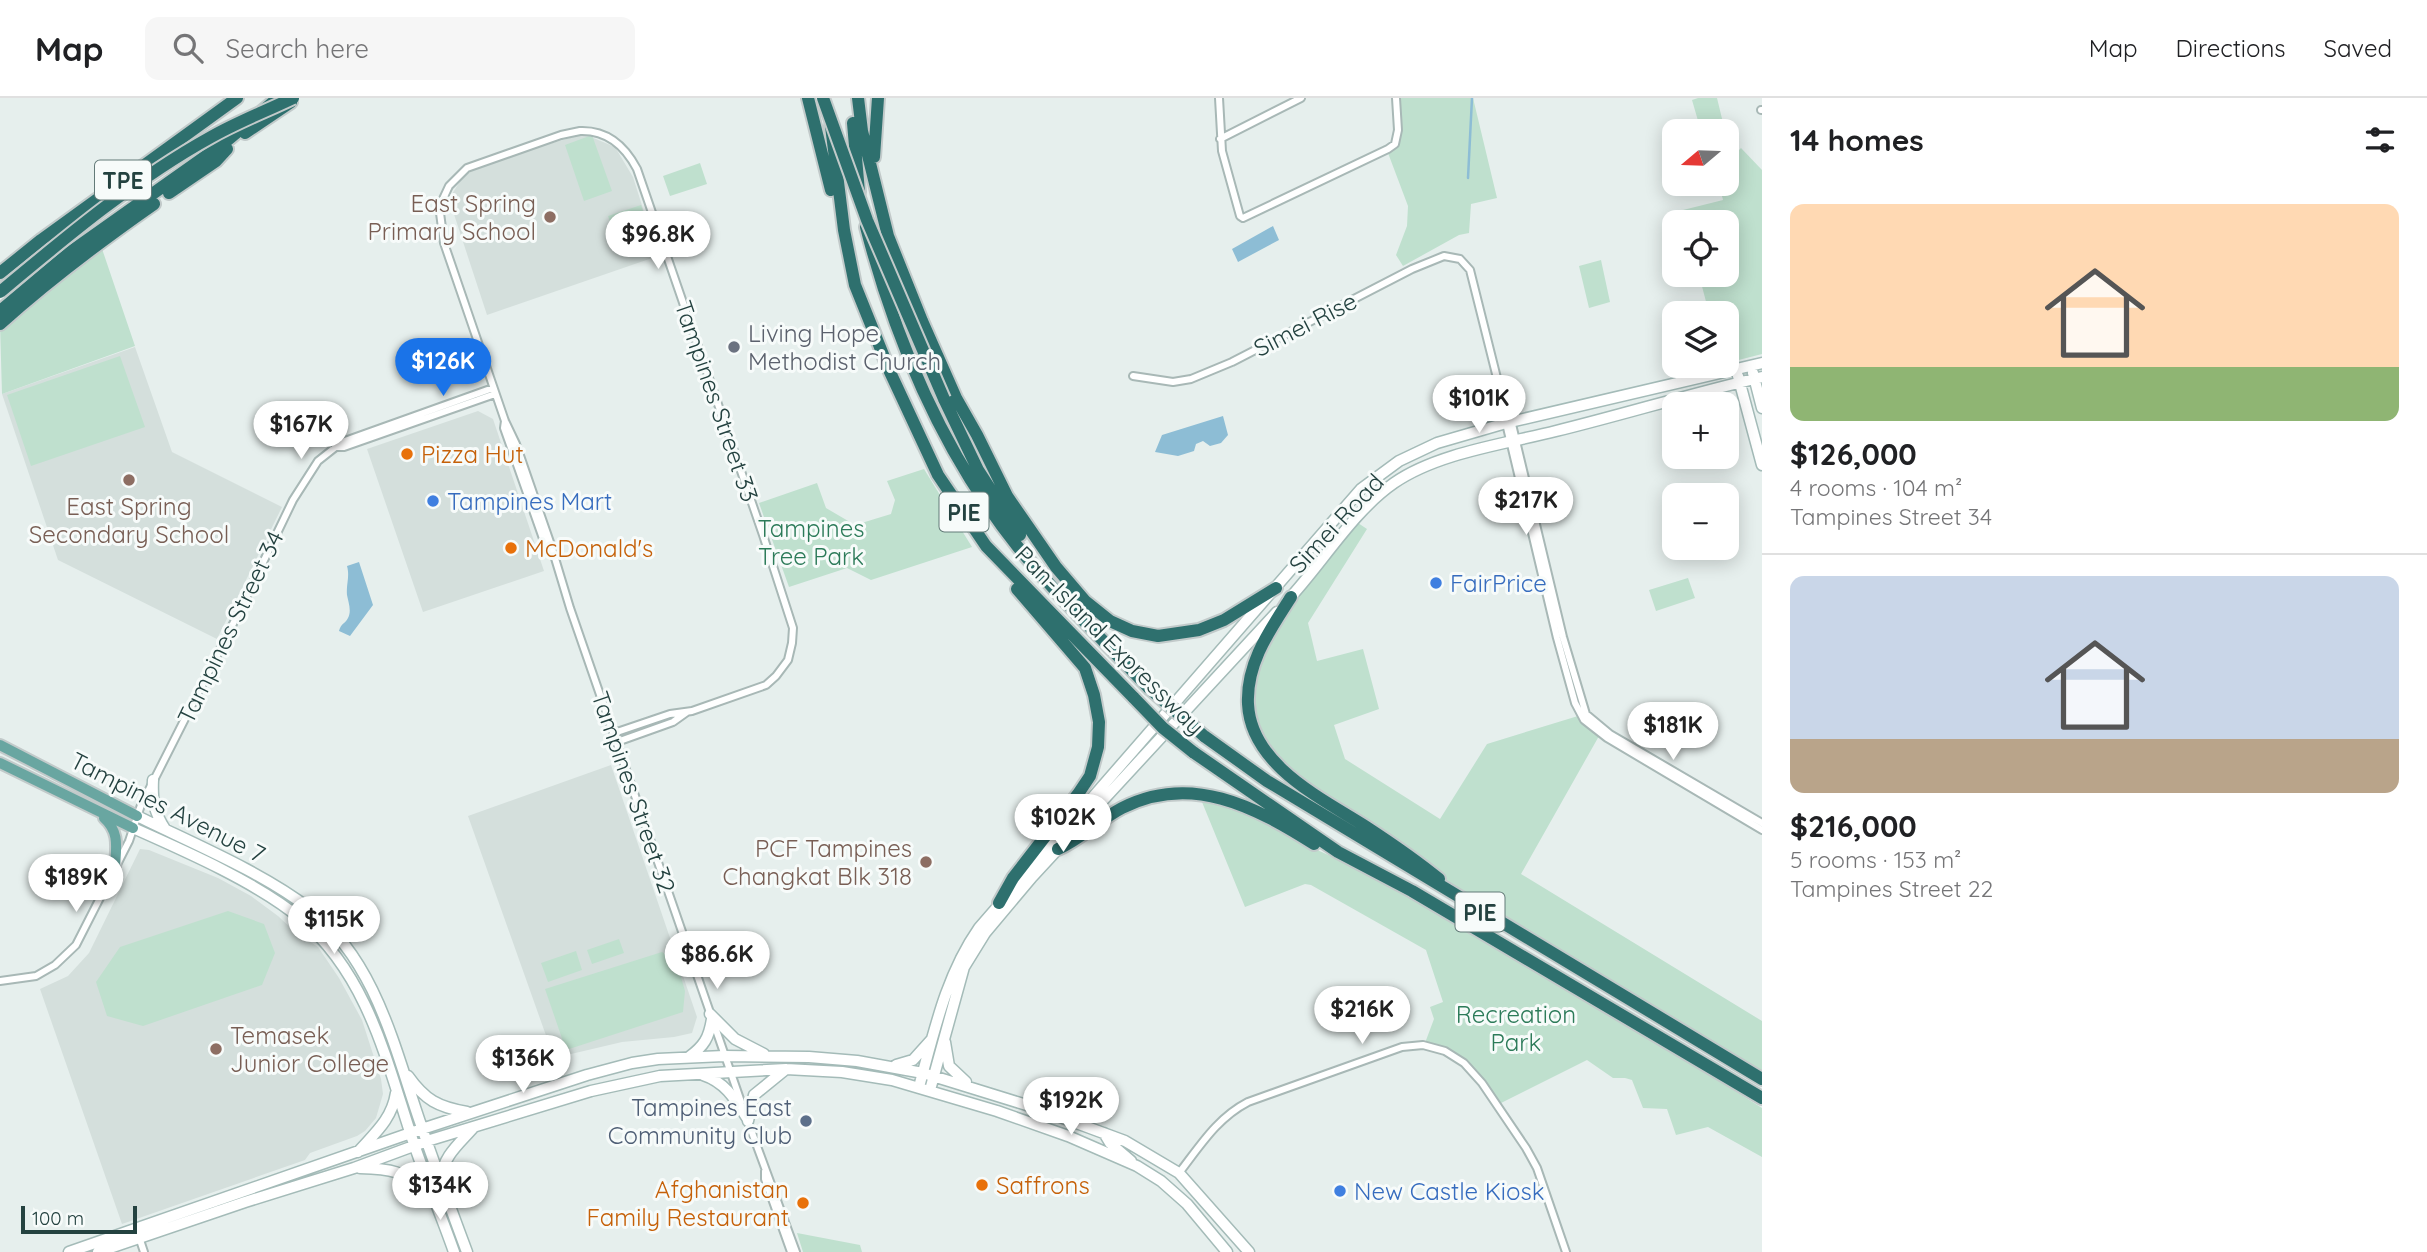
<!DOCTYPE html>
<html lang="en">
<head>
<meta charset="utf-8">
<style>
	body { margin:0; font-family:Quicksand,sans-serif; background:#f6f6f6; color:#202124; height:100vh; display:flex; flex-direction:column; font-size:26px; white-space:nowrap }
	* { box-sizing:border-box; margin:0 }
	p { font-size:23px; color:#757577 }
	.icon { flex:none; width:38px; height:38px; fill:none; stroke:currentColor; stroke-width:2; stroke-linecap:round; stroke-linejoin:round }
	.map { position:relative; flex:1; overflow:hidden }
	.side { display:flex; flex-direction:column; background:#fff; width:665px }
	.side>* { flex:none }
	.needle { width:46px; rotate:251deg }
	.buttons { position:absolute; left:1662px; top:21px; display:grid; gap:14px }
	.buttons a { display:grid; place-items:center; width:77px; height:77px; border-radius:14px; background:#fff; box-shadow:0 4px 18px #0003; font-size:35px }
	.scale { position:absolute; left:21px; bottom:18px; width:116px; box-sizing:border-box; padding-left:7px; border:4px solid #244240; border-top:0; font-size:19px; line-height:24px; white-space:nowrap; color:#244240; -webkit-text-stroke:5px #f7fbfa; paint-order:stroke }
	.price { position:absolute; translate:-50% -60px; padding:0 16px; border-radius:24px; background:#fff; color:#222; font-size:23px; line-height:46px; filter:drop-shadow(0 2px 4px #0008) }
	.price::after { content:''; position:absolute; left:50%; top:42px; width:21px; height:16px; margin-left:-10px; background:inherit; clip-path:polygon(0 0,100% 0,50% 100%) }
	.price.selected { background:#1a73e8; color:#fff }
	ul { padding:0; list-style:none }
	li { display:grid; align-content:center; gap:14px; height:371px; padding:0 28px }
	li+li { border-top:2px solid #e0e0e0 }
	li span { display:grid; place-items:center; height:217px; border-radius:14px; color:#555 }
	li>.icon { margin-inline-start:auto }
	span .icon { width:126px; height:126px; fill:#fffc; stroke-width:1 }
	li b { font-size:30px }
	h2 { display:flex; justify-content:space-between; align-items:center; height:84px; padding:0 28px; font-size:30px }
	header { display:flex; align-items:center; gap:42px; box-sizing:border-box; height:98px; padding:0 35px; background:#fff; border-bottom:2px solid #e0e0e0 }
	header strong { font-size:33px }
	nav { display:flex; gap:38px; margin-inline-start:auto; font-size:24px }
	.search { width:490px; height:63px; background:#f6f6f6; display:flex; align-items:center; gap:18px; box-sizing:border-box; padding:0 24px; border-radius:14px; color:#757577; font-size:26px }
	main { display:flex; flex:1; min-height:0 }
	.map>svg:first-child { display:block }
	.built { fill:#d4dfdc }
	.green { fill:#bfe0ce }
	.water { fill:#8dbdd5 }
	.lines { fill:none; stroke-linecap:round; stroke-linejoin:round }
	.stream { stroke:#8dbdd5; stroke-width:2.5 }
	.street-casing { stroke:#a8b8b6; stroke-width:10 }
	.secondary-casing { stroke:#a4bbb8; stroke-width:13 }
	.primary-casing { stroke:#c2caca; stroke-width:14 }
	.highway-casing { stroke:#c2caca; stroke-width:16 }
	.street { stroke:#fff; stroke-width:6 }
	.secondary { stroke:#fff; stroke-width:10 }
	.primary { stroke:#69a6a1; stroke-width:10 }
	.highway { stroke:#2e706e; stroke-width:12 }
	.highway-bridge-casing { stroke:#c2caca; stroke-width:16; stroke-linecap:butt }
	.highway-bridge { stroke:#2e706e; stroke-width:12 }
	.education-dot { fill:#8d6e63; stroke:#f7fbfa; stroke-width:2.5 }
	.worship-dot { fill:#6b7280; stroke:#f7fbfa; stroke-width:2.5 }
	.food-dot { fill:#e8710a; stroke:#f7fbfa; stroke-width:2.5 }
	.shop-dot { fill:#3f7fe0; stroke:#f7fbfa; stroke-width:2.5 }
	.service-dot { fill:#5c6f8a; stroke:#f7fbfa; stroke-width:2.5 }
	.labels { text-anchor:middle; dominant-baseline:central; stroke-width:6; stroke-linejoin:round; paint-order:stroke }
	.shield { fill:#f7fbfa; stroke:#637a78; stroke-width:2 }
	.shield-label { font-size:23px; font-weight:bold; fill:#244240 }
	.education-label { font-size:24px; fill:#785e54; stroke:#f7fbfa; text-anchor:end }
	.street-label { font-size:24px; fill:#244240; stroke:#f7fbfa }
	.worship-label { font-size:24px; fill:#5b616d; stroke:#f7fbfa; text-anchor:start }
	.food-label { font-size:24px; fill:#c56008; stroke:#f7fbfa; text-anchor:start }
	.shop-label { font-size:24px; fill:#366cbe; stroke:#f7fbfa; text-anchor:start }
	.park-label { font-size:24px; fill:#2c7b59; stroke:#f7fbfa }
	.service-label { font-size:24px; fill:#4e5e75; stroke:#f7fbfa; text-anchor:end }
</style>
</head>
<body>
<header>
<strong>Map</strong>
<div class="search"><svg class="icon" aria-label="search" viewBox="0 0 24 24"><circle cx="10" cy="10" r="6"/><path d="M15 15l6 6"/></svg>Search here</div>
<nav><a>Map</a><a>Directions</a><a>Saved</a></nav>
</header>
<main>
<div class="map">
<svg width="1762" height="1154" viewBox="0 0 1762 1154">
	<rect width="100%" height="100%" fill="#e6efed"/>
	<path class="built" d="M584,36L615,49L633,79L658,158L487,217L449,101L462,80L481,65Z
		M135,249L172,354L282,409L217,541L58,462L2,296Z
		M478,313L493,321L544,473L423,514L367,351Z
		M611,667L697,919L692,935L674,939L622,944L554,960L468,718Z
		M140,751L149,752L218,780L251,798L278,818L295,834L318,849L339,880L362,922L381,981L383,996L376,1020L365,1033L357,1038L310,1055L305,1062L122,1126L40,891L68,878L89,855Z"/>
	<path class="green" d="M1398,0H1473L1497,100L1471,106L1469,135L1459,137L1403,168L1396,157L1407,128L1408,108L1388,55L1397,46Z
		M1698,0H1717L1725,33H1701L1692,2Z
		M592,37L612,93L584,103L565,47Z
		M1727,48L1736,55L1741,50L1762,72V256L1727,265V215H1709L1699,177H1727V124H1686L1683,112L1723,102L1719,86H1727Z
		M700,65L707,86L670,98L663,78Z
		M641,107L651,137L618,148L608,118Z
		M98,139L135,248L2,296L0,226Z
		M1601,162L1610,204L1589,210L1579,168Z
		M120,258L145,329L31,368L7,297Z
		M924,371L972,449L871,482L847,470L789,489L759,405L817,385L826,410L855,427L891,416L895,402L887,383Z
		M1358,425L1367,431L1308,525L1317,563L1363,551L1379,611L1334,627L1345,661L1440,721L1487,646L1578,618L1599,638L1521,776L1762,923V978L1480,811L1408,752L1311,690L1267,650L1250,607L1259,560L1293,502Z
		M1688,480L1695,500L1656,513L1649,492Z
		M1212,702L1251,715L1306,747L1380,780L1646,937L1762,1010V1059L1708,1029L1676,1037L1667,1011L1643,1010L1632,982L1625,980H1613L1587,962L1501,1005L1467,965L1451,953L1425,945L1434,921L1430,909L1443,904L1426,852L1311,787L1305,786L1245,809L1202,704Z
		M228,813L264,826L275,855L262,887L143,928L107,918L96,884L120,849Z
		M619,841L624,855L592,866L587,852Z
		M576,853L582,872L548,884L541,865Z
		M662,854L677,865L685,893L683,914L566,952L545,891Z
		M797,1135L860,1147L862,1154H803Z"/>
	<path class="water" d="M1273,128L1279,142L1238,164L1232,151Z
		M1223,318L1228,337L1221,345L1210,348L1203,343L1196,346L1194,353L1178,358L1155,354L1162,337Z
		M359,464L373,507L350,538L339,533C341,525 345,526 348,520C352,513 348,503 347,497C346,486 350,479 347,468Z"/>
	<g class="lines">
		<path class="stream" d="M1468,80L1472,0"/>
		<defs>
			<path id="street" d="M1219,0L1222,53L1240,118L1243,120L1388,51L1395,46L1398,32L1396,0
				M1761,12H1762
				M1220,41L1301,0
				M1133,278L1173,284L1191,281L1232,264L1412,171L1444,158L1460,161L1470,172L1505,312V321L1557,540L1575,605L1584,622L1607,640L1762,732
				M1511,322L1563,539L1586,616L1610,636L1762,725
				M505,323L504,330L546,449L552,455
				M335,349H344L495,296
				M614,635L670,616L692,613L766,587L776,578L788,562L792,545L793,530L763,437L637,71C625,48 607,32 580,33L561,37L467,70L449,88L442,103L440,115L444,145L505,323L516,346L551,447L570,510L741,1004
				M617,644L673,624L687,614
				M0,883L36,878L55,867L76,847L129,743L141,707L156,678L242,508L293,402L318,363L342,344L493,290
				M747,1021L796,1154
				M765,1073V1081L791,1154
				M1179,1075C1200,1048 1217,1020 1248,1004L1402,949L1423,947L1445,953L1464,965L1482,985L1526,1050L1537,1070L1566,1154
				M139,1139L144,1154"/>
			<path id="secondary" d="M1753,275L1762,310
				M1738,278L1762,367
				M1287,503C1322,466 1352,414 1394,385C1437,355 1505,346 1556,333C1625,316 1693,295 1762,279
				M153,682C152,702 154,714 165,731
				M137,718C192,745 262,774 310,811C376,864 394,948 420,1024C435,1068 451,1111 467,1154
				M133,730C185,753 258,785 301,821C366,876 385,957 410,1034C423,1075 440,1114 454,1154
				M710,916L735,941L764,956
				M945,944L949,968L966,984
				M689,959C704,948 709,940 712,921
				M896,967L913,962L931,942
				M703,977C725,984 735,1001 747,1020
				M408,978C425,1002 438,1009 467,1014
				M919,989C934,934 946,877 979,830L1361,391L1399,363L1437,345L1506,325L1762,265
				M930,992L964,869L985,835L1032,779L1277,514
				M748,1023L754,997L786,971
				M1104,1035L1110,1045L1131,1063
				M358,1054C375,1035 392,1021 396,995
				M360,1070C399,1071 401,1075 433,1095
				M441,1081C443,1058 459,1046 473,1030
				M69,1154L422,1031L587,977L632,965L658,961L724,958L809,959L857,963L923,975L1033,1009L1125,1043L1179,1075L1249,1154
				M98,1154L245,1104L354,1070L427,1043L591,993L660,978L786,971L842,974L892,982L997,1013L1068,1038L1137,1068L1161,1083L1187,1106L1227,1154"/>
			<path id="primary" d="M0,647L137,718
				M0,665L133,730
				M104,720C120,734 116,750 115,769"/>
			<path id="highway" d="M808,0L831,92
				M858,0L862,33L888,138L922,223L956,300L977,337L1007,398L1056,469L1085,503L1110,523L1132,533L1158,538L1199,532L1224,522L1276,490
				M853,25L859,94
				M831,28L844,132L855,187L890,274L938,377L986,448L1134,600
				M245,35L291,4
				M874,59L878,0
				M169,95L216,63L227,51
				M866,129C896,245 943,355 1018,449C1058,499 1105,544 1149,590
				M0,175L41,142L237,0
				M0,213L69,155L223,46L278,0
				M0,226C49,182 101,143 154,106
				M944,301L978,372L1020,437
				M1291,499C1270,532 1246,565 1248,606C1251,667 1321,700 1365,728C1391,745 1416,762 1439,781
				M1204,638L1267,683L1762,981
				M1193,654L1338,754L1412,793L1762,1000
				M1058,751C1082,740 1099,722 1122,710C1191,675 1254,708 1314,746
				M999,805L1013,780L1078,696L1090,678L1098,649L1099,624L1094,597L1085,570L1017,491"/>
		</defs>
		<use href="#street" class="street-casing"/>
		<use href="#secondary" class="secondary-casing"/>
		<use href="#primary" class="primary-casing"/>
		<use href="#highway" class="highway-casing"/>
		<use href="#street" class="street"/>
		<use href="#secondary" class="secondary"/>
		<use href="#primary" class="primary"/>
		<use href="#highway" class="highway"/>
		<defs>
			<path id="highway-bridge" d="M823,0L867,122L944,301
				M0,194C66,139 135,81 211,39C237,24 266,13 293,0
				M1149,590L1204,638
				M1134,600L1163,630L1193,654"/>
		</defs>
		<use href="#highway-bridge" class="highway-bridge-casing"/>
		<use href="#highway-bridge" class="highway-bridge"/>
	</g>
	<g class="education-dot">
		<circle cx="550" cy="119" r="7"/>
		<circle cx="129" cy="382" r="7"/>
		<circle cx="926" cy="764" r="7"/>
		<circle cx="216" cy="951" r="7"/>
	</g>
	<circle class="worship-dot" cx="734" cy="249" r="7"/>
	<g class="food-dot">
		<circle cx="407" cy="356" r="7"/>
		<circle cx="511" cy="450" r="7"/>
		<circle cx="982" cy="1087" r="7"/>
		<circle cx="803" cy="1105" r="7"/>
	</g>
	<g class="shop-dot">
		<circle cx="433" cy="403" r="7"/>
		<circle cx="1436" cy="485" r="7"/>
		<circle cx="1340" cy="1093" r="7"/>
	</g>
	<circle class="service-dot" cx="806" cy="1023" r="7"/>
	<g class="labels">
		<g class="shield">
			<rect x="95" y="62.5" width="56" height="39" rx="5"/>
			<rect x="939.5" y="394.5" width="49" height="39" rx="5"/>
			<rect x="1455.5" y="794.5" width="49" height="39" rx="5"/>
		</g>
		<g class="shield-label">
			<text x="123" y="82">TPE</text>
			<text x="964" y="414">PIE</text>
			<text x="1480" y="814">PIE</text>
		</g>
		<g class="education-label">
			<text x="536" y="105">East Spring<tspan x="536" dy="28">Primary School</tspan></text>
			<text x="129" y="408" text-anchor="middle">East Spring<tspan x="129" dy="28">Secondary School</tspan></text>
			<text x="912" y="750">PCF Tampines<tspan x="912" dy="28">Changkat Blk 318</tspan></text>
			<text x="230" y="937" text-anchor="start">Temasek<tspan x="230" dy="28">Junior College</tspan></text>
		</g>
		<g class="street-label">
			<text transform="translate(1305 226) rotate(-27)">Simei Rise</text>
			<text transform="translate(717 303) rotate(71)">Tampines Street 33</text>
			<text transform="translate(1336 425) rotate(-47)">Simei Road</text>
			<text transform="translate(230 529) rotate(-64)">Tampines Street 34</text>
			<text transform="translate(1110 542) rotate(45)">Pan-Island Expressway</text>
			<text transform="translate(634 694) rotate(71)">Tampines Street 32</text>
			<text transform="translate(168 709) rotate(27)">Tampines Avenue 7</text>
		</g>
		<g class="worship-label">
			<text x="748" y="235">Living Hope<tspan x="748" dy="28">Methodist Church</tspan></text>
		</g>
		<g class="food-label">
			<text x="421" y="356">Pizza Hut</text>
			<text x="525" y="450">McDonald's</text>
			<text x="996" y="1087">Saffrons</text>
			<text x="789" y="1091" text-anchor="end">Afghanistan<tspan x="789" dy="28">Family Restaurant</tspan></text>
		</g>
		<g class="shop-label">
			<text x="447" y="403">Tampines Mart</text>
			<text x="1450" y="485">FairPrice</text>
			<text x="1354" y="1093">New Castle Kiosk</text>
		</g>
		<g class="park-label">
			<text x="811" y="430">Tampines<tspan x="811" dy="28">Tree Park</tspan></text>
			<text x="1516" y="916">Recreation<tspan x="1516" dy="28">Park</tspan></text>
		</g>
		<g class="service-label">
			<text x="792" y="1009">Tampines East<tspan x="792" dy="28">Community Club</tspan></text>
		</g>
	</g>
</svg>
<div class="buttons">
<a><svg class="needle" viewBox="-14 -14 28 28"><path d="M0-13l5 13h-10z" fill="#e53935"/><path d="M0 13l5-13h-10z" fill="#757577"/></svg></a>
<a><svg class="icon" aria-label="locate" viewBox="0 0 24 24"><circle cx="12" cy="12" r="6"/><path d="M12 2v4M12 18v4M2 12h4M18 12h4"/></svg></a>
<a><svg class="icon" aria-label="layers" viewBox="0 0 24 24"><path d="M12 4l9 5-9 5-9-5zM3 14l9 5 9-5"/></svg></a>
<a>+</a>
<a>−</a>
</div>
<div class="scale">100 m</div>
<b class="price" style="left:658px;top:173px">$96.8K</b>
<b class="price selected" style="left:443px;top:300px">$126K</b>
<b class="price" style="left:1479px;top:337px">$101K</b>
<b class="price" style="left:301px;top:363px">$167K</b>
<b class="price" style="left:1526px;top:439px">$217K</b>
<b class="price" style="left:1673px;top:664px">$181K</b>
<b class="price" style="left:1063px;top:756px">$102K</b>
<b class="price" style="left:76px;top:816px">$189K</b>
<b class="price" style="left:334px;top:858px">$115K</b>
<b class="price" style="left:717px;top:893px">$86.6K</b>
<b class="price" style="left:1362px;top:948px">$216K</b>
<b class="price" style="left:523px;top:997px">$136K</b>
<b class="price" style="left:1071px;top:1039px">$192K</b>
<b class="price" style="left:440px;top:1124px">$134K</b>
</div>
<section class="side">
<h2>14 homes<svg class="icon" aria-label="filters" viewBox="0 0 24 24"><path d="M4 7h16M4 17h16"/><circle cx="9" cy="7" r="2"/><circle cx="15" cy="17" r="2"/></svg></h2>
<ul>
<li><span style="background:linear-gradient(#ffd9b3 75%,#8fb573 0)"><svg class="icon" aria-label="home" viewBox="0 0 24 24"><path d="M3 11l9-7 9 7M6 9v11h12V9"/></svg></span><div><b>$126,000</b><p>4 rooms · 104 m²</p><p>Tampines Street 34</p></div></li>
<li><span style="background:linear-gradient(#c9d6e8 75%,#b9a48a 0)"><svg class="icon" aria-label="home" viewBox="0 0 24 24"><path d="M3 11l9-7 9 7M6 9v11h12V9"/></svg></span><div><b>$216,000</b><p>5 rooms · 153 m²</p><p>Tampines Street 22</p></div></li>
</ul>
</section>
</main>
</body>
</html>
